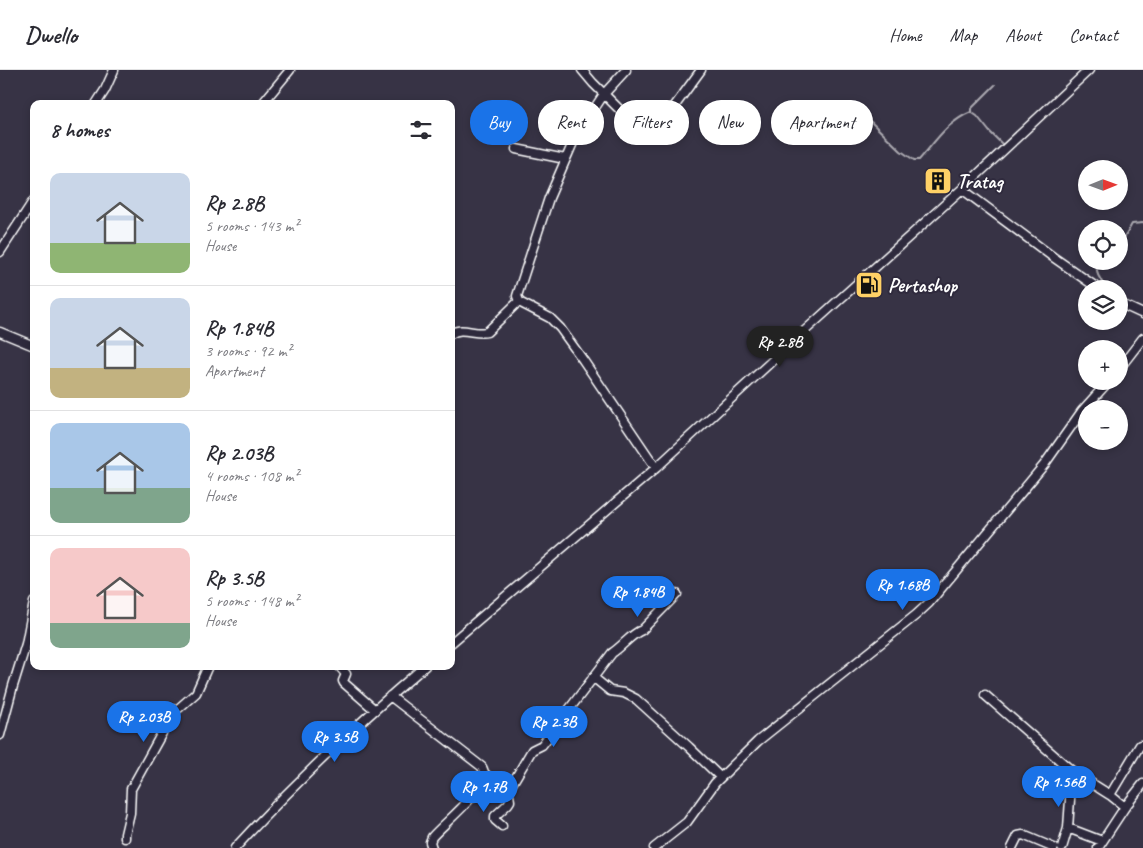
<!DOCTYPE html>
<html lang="en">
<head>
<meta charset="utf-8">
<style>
	body { margin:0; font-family:Caveat,sans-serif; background:#f7f7f7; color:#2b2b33; height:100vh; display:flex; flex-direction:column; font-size:19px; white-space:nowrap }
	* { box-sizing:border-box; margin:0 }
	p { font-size:16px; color:#7c7c81 }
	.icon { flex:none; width:28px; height:28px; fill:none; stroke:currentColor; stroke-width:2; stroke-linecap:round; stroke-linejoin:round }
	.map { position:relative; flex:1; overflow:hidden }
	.details { position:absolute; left:30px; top:30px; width:425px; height:570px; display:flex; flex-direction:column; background:#fff; border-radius:10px; box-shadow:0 2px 8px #0003 }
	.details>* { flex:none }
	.guide { position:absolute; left:470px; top:30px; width:475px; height:45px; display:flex; gap:10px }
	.needle { width:32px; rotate:89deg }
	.fabs { position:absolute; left:1078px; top:90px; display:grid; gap:10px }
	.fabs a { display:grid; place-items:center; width:50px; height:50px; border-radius:50%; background:#fff; box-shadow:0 2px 8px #0003; font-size:25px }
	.price { position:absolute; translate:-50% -42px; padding:0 11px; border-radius:18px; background:#1a73e8; color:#fff; font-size:16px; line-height:32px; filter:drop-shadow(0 1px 2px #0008) }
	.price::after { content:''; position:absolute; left:50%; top:30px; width:15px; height:11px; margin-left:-8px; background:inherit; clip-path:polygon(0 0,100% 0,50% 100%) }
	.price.on { background:#222; color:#fff }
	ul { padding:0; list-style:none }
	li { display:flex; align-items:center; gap:15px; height:125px; padding:0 20px }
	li+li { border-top:1px solid #e1e1e2 }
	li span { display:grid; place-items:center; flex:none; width:140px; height:100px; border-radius:10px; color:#555 }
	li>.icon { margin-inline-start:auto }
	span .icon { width:60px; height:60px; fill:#fffc; stroke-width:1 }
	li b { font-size:21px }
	h2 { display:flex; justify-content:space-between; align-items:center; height:60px; padding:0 20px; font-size:21px }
	.pill { padding:0 18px; border-radius:22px; background:#fff; box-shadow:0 2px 8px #0003; font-size:18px; line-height:45px }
	.pill.on { background:#1a73e8; color:#fff }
	header { display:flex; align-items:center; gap:30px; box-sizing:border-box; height:70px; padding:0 25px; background:#fff; border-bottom:1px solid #e1e1e2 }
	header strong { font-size:24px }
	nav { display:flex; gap:28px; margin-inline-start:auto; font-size:18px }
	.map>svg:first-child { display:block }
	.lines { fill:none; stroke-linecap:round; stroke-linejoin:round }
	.stream { stroke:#adabb2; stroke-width:2 }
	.minor-casing { stroke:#fff; stroke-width:11 }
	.minor { stroke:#2f2a3d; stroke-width:8 }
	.labels { text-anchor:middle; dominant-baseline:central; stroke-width:4; stroke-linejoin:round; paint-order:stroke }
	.poi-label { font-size:20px; font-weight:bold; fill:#fff; stroke:#2f2a3d; text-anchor:start }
</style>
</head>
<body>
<header>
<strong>Dwello</strong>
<nav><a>Home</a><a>Map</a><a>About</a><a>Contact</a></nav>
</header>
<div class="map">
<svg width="1143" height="778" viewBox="0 0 1143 778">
	<rect width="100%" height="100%" fill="#373345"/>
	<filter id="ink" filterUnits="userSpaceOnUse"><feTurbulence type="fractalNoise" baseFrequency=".02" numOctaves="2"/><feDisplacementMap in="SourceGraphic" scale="10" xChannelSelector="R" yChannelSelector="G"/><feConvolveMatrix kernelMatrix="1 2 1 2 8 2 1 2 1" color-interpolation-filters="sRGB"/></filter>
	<g filter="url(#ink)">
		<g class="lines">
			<path class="stream" d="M971,42V39L995,15
				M870,51L901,81L914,90H919C936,71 947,52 971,42L977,46L989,61L1004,76
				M1119,172C1127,167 1127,162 1132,154L1143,153
				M1095,191L1098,205L1103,214L1101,217"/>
			<defs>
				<path id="minor" d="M582,0L593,13L620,40L639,57L650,60L660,56L701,0
					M626,0L604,24L575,68L549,128L517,226L519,231L521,233L550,248L560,258L583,290L656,398
					M96,34L105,20L114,0
					M262,34L290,0
					M516,79L565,89
					M962,119L1053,187L1099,219
					M0,182L34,130
					M1119,233L1143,244
					M0,262L34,276
					M451,264C461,256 475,265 487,262L519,231
					M1119,299L1143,268
					M451,573L656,398L799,266L962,119L1089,0
					M339,596L346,604L343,611L344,613L375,640
					M593,607L610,621L624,623L636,629L689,677L720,707
					M985,625L1072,701L1110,725L1125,737
					M390,626L482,697C483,700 484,700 484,704C484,722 443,754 432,767L430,772L432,778
					M0,665L13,616L26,574L34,532
					M484,703L500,717L506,720L509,719L532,680L542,675L612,583C623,576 631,564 642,560L677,524
					M1110,725L1140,675H1143
					M502,756L495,750V746L508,734L510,731L508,720
					M1068,758L1102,771
					M125,768V764L130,743L131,719L162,663L164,648L165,645L179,638L196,623L208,596
					M235,778C294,714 358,653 425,596
					M654,778L687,752L715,713L758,671L916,545L929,533L1044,395L1082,341L1109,311
					M1012,778L1018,766L1023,765L1054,778
					M1062,778L1068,758L1072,701
					M1098,778L1125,737L1143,714"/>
			</defs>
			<use href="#minor" class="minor-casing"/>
			<use href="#minor" class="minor"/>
		</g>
	</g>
	<defs>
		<symbol id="building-square" viewBox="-11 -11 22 22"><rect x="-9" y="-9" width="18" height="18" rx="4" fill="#ffd166" stroke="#2f2a3d"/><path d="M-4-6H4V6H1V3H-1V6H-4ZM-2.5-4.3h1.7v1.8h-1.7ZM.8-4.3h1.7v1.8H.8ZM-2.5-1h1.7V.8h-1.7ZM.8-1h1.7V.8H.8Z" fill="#111"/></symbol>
		<symbol id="fuel-square" viewBox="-11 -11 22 22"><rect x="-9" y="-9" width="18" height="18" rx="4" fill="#ffd166" stroke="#2f2a3d"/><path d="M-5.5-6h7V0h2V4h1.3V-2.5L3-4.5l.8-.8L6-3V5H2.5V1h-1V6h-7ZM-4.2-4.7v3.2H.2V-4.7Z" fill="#111"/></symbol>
	</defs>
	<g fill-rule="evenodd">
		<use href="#building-square" x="922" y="95" width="32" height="32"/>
		<use href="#fuel-square" x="853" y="199" width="32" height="32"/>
	</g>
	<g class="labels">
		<g class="poi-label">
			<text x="957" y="111">Tratag</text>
			<text x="888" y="215">Pertashop</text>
		</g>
	</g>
</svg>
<div class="fabs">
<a><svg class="needle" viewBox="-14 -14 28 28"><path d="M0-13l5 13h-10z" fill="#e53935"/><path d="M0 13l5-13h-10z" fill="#7c7c81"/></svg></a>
<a><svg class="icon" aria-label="locate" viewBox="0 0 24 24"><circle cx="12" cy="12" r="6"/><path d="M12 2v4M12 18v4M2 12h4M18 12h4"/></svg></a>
<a><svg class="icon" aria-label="layers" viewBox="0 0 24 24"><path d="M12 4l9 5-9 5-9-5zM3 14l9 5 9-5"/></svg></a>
<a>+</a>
<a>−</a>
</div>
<b class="price on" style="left:780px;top:298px">Rp 2.8B</b>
<b class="price" style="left:903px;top:541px">Rp 1.68B</b>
<b class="price" style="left:638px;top:548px">Rp 1.84B</b>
<b class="price" style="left:144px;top:673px">Rp 2.03B</b>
<b class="price" style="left:554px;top:678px">Rp 2.3B</b>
<b class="price" style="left:335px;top:693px">Rp 3.5B</b>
<b class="price" style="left:1059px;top:738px">Rp 1.56B</b>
<b class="price" style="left:484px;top:743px">Rp 1.7B</b>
<div class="guide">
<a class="pill on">Buy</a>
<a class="pill">Rent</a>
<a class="pill">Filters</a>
<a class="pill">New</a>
<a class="pill">Apartment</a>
</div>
<section class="details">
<h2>8 homes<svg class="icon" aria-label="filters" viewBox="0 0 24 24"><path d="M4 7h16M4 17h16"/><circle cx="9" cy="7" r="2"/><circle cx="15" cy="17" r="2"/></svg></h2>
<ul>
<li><span style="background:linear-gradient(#c9d6e8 70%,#8fb573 0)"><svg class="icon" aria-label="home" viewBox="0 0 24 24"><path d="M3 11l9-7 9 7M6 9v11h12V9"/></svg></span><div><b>Rp 2.8B</b><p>5 rooms · 143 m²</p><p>House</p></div></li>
<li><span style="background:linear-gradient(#c9d6e8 70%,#c2b280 0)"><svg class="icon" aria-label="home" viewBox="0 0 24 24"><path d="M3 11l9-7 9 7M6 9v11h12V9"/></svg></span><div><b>Rp 1.84B</b><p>3 rooms · 92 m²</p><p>Apartment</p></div></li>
<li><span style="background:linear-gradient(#a9c7e8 65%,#7fa58c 0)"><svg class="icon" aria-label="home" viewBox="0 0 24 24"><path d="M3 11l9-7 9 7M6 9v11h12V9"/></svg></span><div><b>Rp 2.03B</b><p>4 rooms · 108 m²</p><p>House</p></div></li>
<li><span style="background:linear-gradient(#f6c9c9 75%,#7fa58c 0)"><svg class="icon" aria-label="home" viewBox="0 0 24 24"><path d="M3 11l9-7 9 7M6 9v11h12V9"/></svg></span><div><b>Rp 3.5B</b><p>5 rooms · 148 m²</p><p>House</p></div></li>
</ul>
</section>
</div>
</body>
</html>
